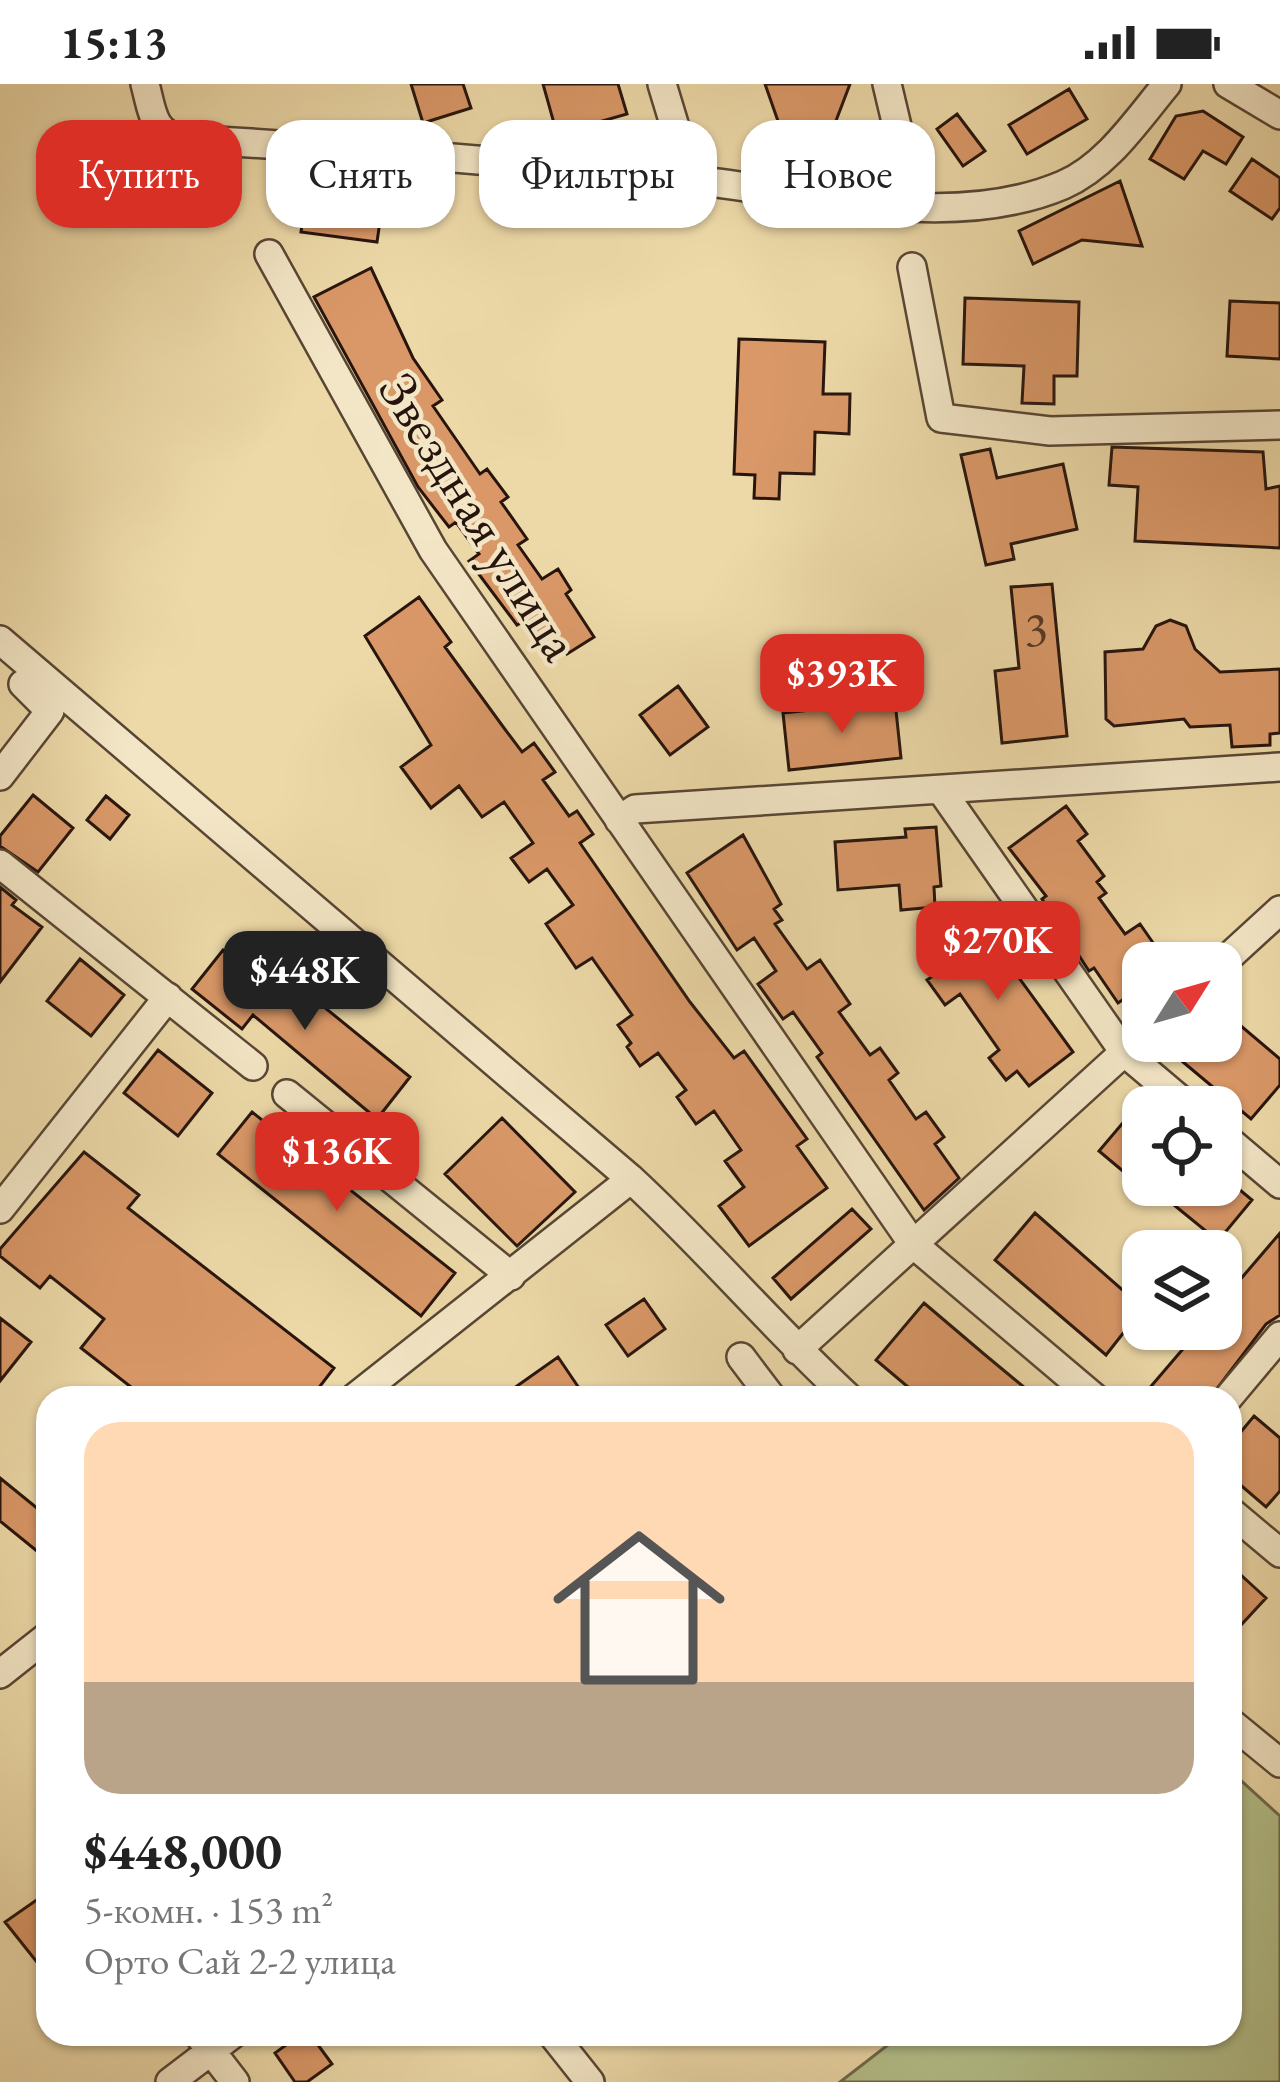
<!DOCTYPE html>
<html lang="ru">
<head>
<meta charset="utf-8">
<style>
	body { margin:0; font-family:"EB Garamond",serif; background:#f6f6f6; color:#222; height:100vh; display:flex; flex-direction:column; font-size:45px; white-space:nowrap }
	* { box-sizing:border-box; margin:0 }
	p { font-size:39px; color:#767676 }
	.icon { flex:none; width:66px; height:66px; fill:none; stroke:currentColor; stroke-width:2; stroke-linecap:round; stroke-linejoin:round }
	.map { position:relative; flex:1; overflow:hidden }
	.panel { position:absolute; left:36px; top:1302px; width:1206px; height:660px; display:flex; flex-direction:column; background:#fff; border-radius:36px; box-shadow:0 3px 9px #0004 }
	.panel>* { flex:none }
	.banner { position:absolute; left:36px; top:36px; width:1209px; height:108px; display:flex; gap:24px }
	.needle { width:78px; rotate:53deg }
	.buttons { position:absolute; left:1122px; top:858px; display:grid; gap:24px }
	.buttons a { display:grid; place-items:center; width:120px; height:120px; border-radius:24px; background:#fff; box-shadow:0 3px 9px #0004; font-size:60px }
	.price { position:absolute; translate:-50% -102px; padding:0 27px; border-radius:24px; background:#d93025; color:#fff; font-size:39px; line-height:78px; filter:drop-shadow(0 3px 6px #0008) }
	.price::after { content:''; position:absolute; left:50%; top:72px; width:36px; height:27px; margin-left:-18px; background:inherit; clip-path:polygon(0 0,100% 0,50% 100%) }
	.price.selected { background:#222; color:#fff }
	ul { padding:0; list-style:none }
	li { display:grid; align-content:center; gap:24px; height:636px; padding:0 48px }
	li span { display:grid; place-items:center; height:372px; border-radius:36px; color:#555 }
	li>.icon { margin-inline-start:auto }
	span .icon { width:216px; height:216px; fill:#fffc; stroke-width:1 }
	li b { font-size:51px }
	.pill { padding:0 42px; border-radius:36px; background:#fff; box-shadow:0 3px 9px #0004; font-size:42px; line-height:108px }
	.pill.selected { background:#d93025; color:#fff }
	.status { display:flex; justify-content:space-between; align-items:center; height:84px; padding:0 60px; background:#fff; direction:ltr }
	.status svg { height:33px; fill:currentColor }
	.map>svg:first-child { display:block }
	.green { fill:#b4c08a; stroke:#6e6a4c; stroke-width:3 }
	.building { fill:#da9868; stroke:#27150d; stroke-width:3 }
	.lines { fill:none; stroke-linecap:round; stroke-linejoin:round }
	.minor-casing { stroke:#584634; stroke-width:32 }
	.minor { stroke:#f3e6c6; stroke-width:27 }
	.labels { text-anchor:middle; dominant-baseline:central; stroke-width:9; stroke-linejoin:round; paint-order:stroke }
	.number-label { font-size:48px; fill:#543624 }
	.street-label { font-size:54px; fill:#27150d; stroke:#f3e6c6 }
</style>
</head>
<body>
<div class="status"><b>15:13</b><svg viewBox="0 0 49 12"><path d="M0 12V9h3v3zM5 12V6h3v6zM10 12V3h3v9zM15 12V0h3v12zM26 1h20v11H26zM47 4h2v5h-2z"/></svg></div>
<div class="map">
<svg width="1280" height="1998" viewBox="0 0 1280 1998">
	<rect width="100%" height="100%" fill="#edd9a8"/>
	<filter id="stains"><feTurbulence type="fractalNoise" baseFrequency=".00167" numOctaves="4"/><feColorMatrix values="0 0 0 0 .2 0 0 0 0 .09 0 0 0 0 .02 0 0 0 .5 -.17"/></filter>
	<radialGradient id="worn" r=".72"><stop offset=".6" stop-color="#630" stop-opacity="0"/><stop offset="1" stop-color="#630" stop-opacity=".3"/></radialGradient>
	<path class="green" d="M1236,1692L1280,1732V1998H840L902,1950H1230V1697Z"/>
	<path class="building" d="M411,0H463L471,24L423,39Z
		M543,0H618L627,30L557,50Z
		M765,0H850L829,55L778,37Z
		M1069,5L1087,35L1027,70L1009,41Z
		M1203,27L1243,53L1226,80L1203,67L1184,95L1150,75L1176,32Z
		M957,30L985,67L963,82L937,45Z
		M1252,75L1280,94V124L1272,135L1230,107Z
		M1120,97L1142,162L1082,156L1033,180L1019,147Z
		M304,127L380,137L377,158L301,148Z
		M371,184L413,274L442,316L433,322L480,390L487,385L508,413L501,418L527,455L518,461L542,495L558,485L571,506L566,510L594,553L567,570L558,557L545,565L526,536L517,541L469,477L479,470L456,438L449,443L418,403L314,213Z
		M965,214L1079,218L1077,292H1054V320L1022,319L1024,282L963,280Z
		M1230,217L1280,219V275L1227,272Z
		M739,255L825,258L823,310H850L849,350L815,348L814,390L780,389L779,415L754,414L755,391L734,390Z
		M1112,363L1263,368L1266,405L1280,402V464L1135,457L1138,403L1109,401Z
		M990,365L997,394L1063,380L1077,445L1011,460L1014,475L986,481L961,371Z
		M1052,500L1067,652L1002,659L995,587L1019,584L1011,503Z
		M419,513L451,558L445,563L504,644L522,668L534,659L555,688L543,696L569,732L577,727L593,750L580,759L690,918L734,974L744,967L807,1055L797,1062L827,1104L749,1162L719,1122L744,1103L725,1077L741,1066L714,1027L696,1040L677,1013L686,1006L658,969L640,982L627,963L631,959L618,941L632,931L592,874L576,884L546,840L573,821L547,785L529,798L511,774L533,759L504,718L482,733L459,702L431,724L401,683L431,661L365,552Z
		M1170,536L1186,542L1195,565L1220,588L1280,585V649L1270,650V661L1232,663L1230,641L1190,643L1184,635L1114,642L1106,635L1105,568L1143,565L1156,542Z
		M678,602L708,643L670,671L640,631Z
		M895,617L901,674L789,686L783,629Z
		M33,711L73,744L38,788L0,762V752Z
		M106,712L129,731L110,755L87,736Z
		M1066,722L1087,750L1078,757L1104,792L1097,798L1106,809L1099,814L1125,850L1140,840L1167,879H1143V902L1118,919L1094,884L1089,887L1042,815L1046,812L1009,764Z
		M936,743L941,802L934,803L935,823L901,826L899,801L838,806L835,758L906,753L905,745Z
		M743,751L781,820L774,825L782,836L775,840L807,885L820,876L850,920L839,928L870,971L880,964L898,989L889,996L916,1035L926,1028L944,1053L935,1060L959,1094L924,1126L817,973L822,969L793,928L783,935L758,900L776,887L754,854L737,866L687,789Z
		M0,803L16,816L12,821L42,843L0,898Z
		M974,832L1073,968L1029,1002L1017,987L1006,996L989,974L999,966L960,910L945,921L927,896L942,886L928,866Z
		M223,866L290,920L302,905L410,993L377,1035L253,931L242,945L192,905Z
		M80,875L124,911L91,952L47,917Z
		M1221,925L1280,975V1001L1251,1035L1183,978L1200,957H1221Z
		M158,966L212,1009L178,1052L124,1009Z
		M1143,1015V1104L1099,1067Z
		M252,1028L455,1189L421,1232L218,1070Z
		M502,1034L575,1108L517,1162L445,1090Z
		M84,1068L139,1111L128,1124L334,1284L311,1314H145L81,1264L104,1235L50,1192L40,1204L0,1172V1165Z
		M1191,1101H1234L1252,1116L1218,1157L1174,1121Z
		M852,1125L871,1145L791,1215L773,1194Z
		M1035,1129L1143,1224L1106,1271L995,1176Z
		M1280,1149V1231L1266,1240L1210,1314H1141L1200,1245H1221V1218Z
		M644,1215L665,1245L628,1272L606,1241Z
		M924,1219L984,1270L1037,1314H921L876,1276Z
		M0,1234L31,1258L0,1297Z
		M558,1273L579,1304L564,1314H500Z
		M1254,1332L1280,1354V1407L1266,1423L1230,1392V1361Z
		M0,1394L48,1433V1476L0,1437Z
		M1230,1481L1266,1514L1230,1553Z
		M38,1815L48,1829V1892L5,1838Z
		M301,1950H310L332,1980L307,1998H295L275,1969Z"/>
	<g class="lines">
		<defs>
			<path id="minor" d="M145,0C152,25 152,50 181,55C351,64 522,79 692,96C809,108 950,149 1063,101C1107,82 1137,36 1167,0
				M662,0L691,96
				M887,0L916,122
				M1228,0L1280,31
				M269,170L433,466L913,1160L1095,1314
				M912,183L941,334L1050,347L1280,341
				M0,556L631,1095C707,1165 773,1244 849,1314
				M0,692L50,627L23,600
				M941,706L1124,968L1189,1023
				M619,736L635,725L1280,683
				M0,780L253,982
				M1221,880L1280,826
				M287,1010L511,1192
				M1221,1050L1280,1100
				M0,1125L168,913
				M797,1266L1143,951
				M741,1273L772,1314
				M354,1314L631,1095
				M1228,1314L1280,1252
				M1230,1427L1280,1469
				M0,1590L48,1552
				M1230,1638L1280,1679
				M198,1950L235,1998
				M552,1950L590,1998
				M170,1998L233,1950"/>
		</defs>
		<use href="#minor" class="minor-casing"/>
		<use href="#minor" class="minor"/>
	</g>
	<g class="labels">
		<g class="number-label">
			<text x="1036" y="544">3</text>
		</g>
		<g class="street-label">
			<text transform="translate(480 432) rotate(58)">Звездная улица</text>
		</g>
	</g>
	<rect width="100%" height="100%" filter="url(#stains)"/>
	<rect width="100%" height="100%" fill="url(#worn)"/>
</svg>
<div class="buttons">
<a><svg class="needle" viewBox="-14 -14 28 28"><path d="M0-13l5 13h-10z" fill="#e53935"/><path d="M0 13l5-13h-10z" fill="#767676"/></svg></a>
<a><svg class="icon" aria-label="locate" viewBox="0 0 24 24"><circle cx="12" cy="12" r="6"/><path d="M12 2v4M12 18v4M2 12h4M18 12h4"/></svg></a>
<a><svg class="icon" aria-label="layers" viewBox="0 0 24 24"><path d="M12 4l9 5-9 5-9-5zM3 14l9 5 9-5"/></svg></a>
</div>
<b class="price" style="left:842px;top:652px">$393K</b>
<b class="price" style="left:998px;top:919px">$270K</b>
<b class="price selected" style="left:305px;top:949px">$448K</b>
<b class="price" style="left:337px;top:1130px">$136K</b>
<div class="banner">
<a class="pill selected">Купить</a>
<a class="pill">Снять</a>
<a class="pill">Фильтры</a>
<a class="pill">Новое</a>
</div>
<section class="panel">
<ul>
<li><span style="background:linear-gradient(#ffd9b3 70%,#b9a48a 0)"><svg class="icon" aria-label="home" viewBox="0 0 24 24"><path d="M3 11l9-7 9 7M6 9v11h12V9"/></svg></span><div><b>$448,000</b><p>5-комн. · 153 m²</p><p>Орто Сай 2-2 улица</p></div></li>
</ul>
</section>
</div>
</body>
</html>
